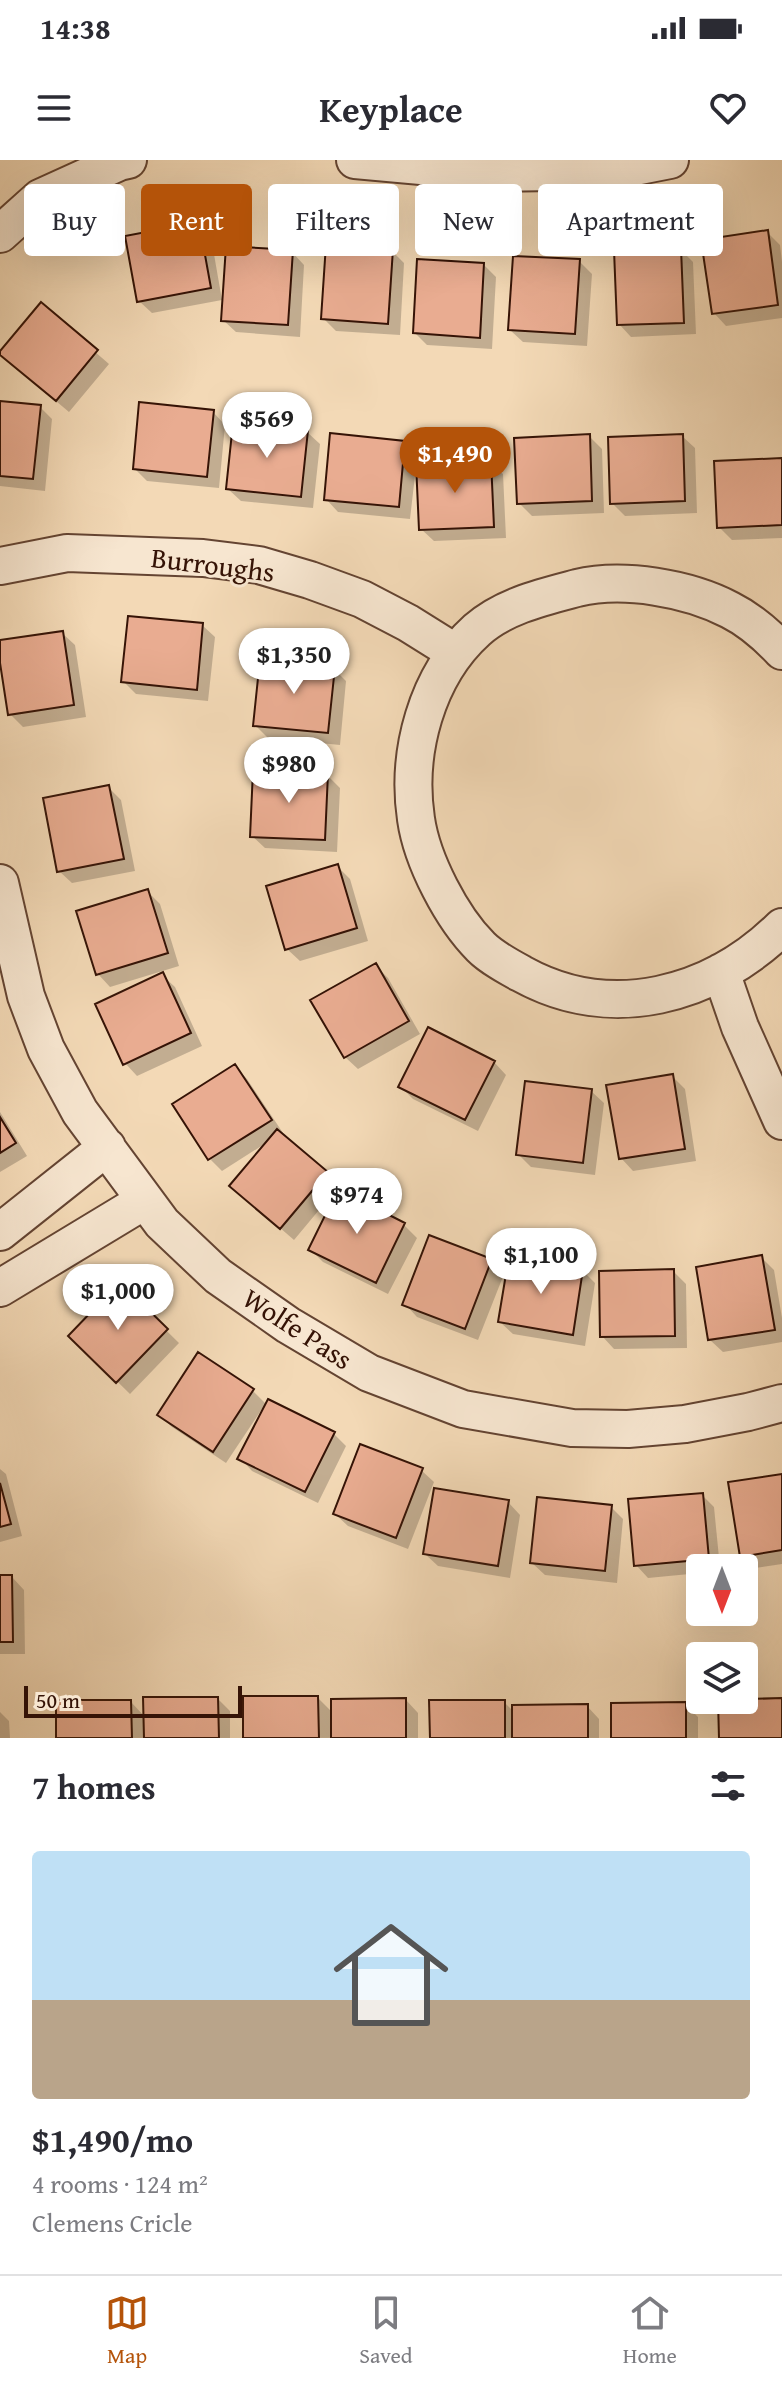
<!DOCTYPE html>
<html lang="en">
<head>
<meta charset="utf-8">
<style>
	body { margin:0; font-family:"Gentium Book Plus",serif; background:#f2f2f3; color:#2b2b33; height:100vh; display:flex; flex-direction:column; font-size:30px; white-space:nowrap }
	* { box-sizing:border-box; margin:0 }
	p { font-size:26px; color:#7c7c81 }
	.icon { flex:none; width:44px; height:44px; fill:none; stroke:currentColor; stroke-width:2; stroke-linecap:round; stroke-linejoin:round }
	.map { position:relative; height:1578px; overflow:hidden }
	.drawer { display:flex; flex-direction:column; background:#fff; flex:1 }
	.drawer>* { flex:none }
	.top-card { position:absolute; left:24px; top:24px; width:734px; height:72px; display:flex; gap:16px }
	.needle { width:52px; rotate:180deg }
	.tools { position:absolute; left:686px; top:1394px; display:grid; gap:16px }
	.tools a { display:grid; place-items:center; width:72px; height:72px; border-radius:8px; background:#fff; box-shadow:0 8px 32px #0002; font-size:40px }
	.scale { position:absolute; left:24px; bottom:20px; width:218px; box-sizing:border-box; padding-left:8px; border:4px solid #351306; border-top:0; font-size:22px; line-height:28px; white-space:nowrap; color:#351306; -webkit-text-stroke:6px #f7e6d0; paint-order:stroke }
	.price { position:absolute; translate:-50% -68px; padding:0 18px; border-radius:28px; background:#fff; color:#222; font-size:26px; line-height:52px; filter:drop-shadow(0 2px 4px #0008) }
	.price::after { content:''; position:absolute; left:50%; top:48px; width:24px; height:18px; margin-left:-12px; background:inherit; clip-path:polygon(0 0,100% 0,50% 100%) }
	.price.active { background:#b45309; color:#fff }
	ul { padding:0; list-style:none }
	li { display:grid; align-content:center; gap:16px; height:424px; padding:0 32px }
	li span { display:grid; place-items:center; height:248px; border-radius:8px; color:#555 }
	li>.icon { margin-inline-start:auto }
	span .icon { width:144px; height:144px; fill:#fffc; stroke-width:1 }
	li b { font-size:34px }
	h2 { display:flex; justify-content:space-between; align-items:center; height:96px; padding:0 32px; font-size:34px }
	.pill { padding:0 28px; border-radius:8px; background:#fff; box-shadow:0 8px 32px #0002; font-size:28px; line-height:72px }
	.pill.active { background:#b45309; color:#fff }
	.status { display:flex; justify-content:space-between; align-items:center; height:56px; padding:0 40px; background:#fff; direction:ltr }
	.status svg { height:22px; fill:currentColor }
	header { display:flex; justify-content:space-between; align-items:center; height:104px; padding:0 32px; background:#fff; font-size:36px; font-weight:600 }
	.tab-bar { display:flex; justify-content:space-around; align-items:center; height:112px; border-top:2px solid #e1e1e2; background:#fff; font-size:22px; color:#7c7c81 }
	.tab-bar a { display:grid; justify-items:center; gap:4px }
	.tab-bar .active { color:#b45309 }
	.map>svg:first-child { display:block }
	.shadow { fill:#0003 }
	.building { fill:#e9ac91; stroke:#351306; stroke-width:2 }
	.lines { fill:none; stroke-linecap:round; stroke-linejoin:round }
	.minor-casing { stroke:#644432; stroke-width:40 }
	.minor { stroke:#f7e6d0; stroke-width:36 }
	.labels { text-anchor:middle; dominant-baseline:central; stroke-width:6; stroke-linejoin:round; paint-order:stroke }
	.street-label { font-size:28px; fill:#351306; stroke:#f7e6d0 }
</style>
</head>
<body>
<div class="status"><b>14:38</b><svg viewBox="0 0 49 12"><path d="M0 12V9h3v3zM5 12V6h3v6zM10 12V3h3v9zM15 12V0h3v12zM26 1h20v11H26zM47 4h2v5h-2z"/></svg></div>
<header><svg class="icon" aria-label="menu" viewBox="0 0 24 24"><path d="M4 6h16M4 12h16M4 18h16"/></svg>Keyplace<svg class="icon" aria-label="heart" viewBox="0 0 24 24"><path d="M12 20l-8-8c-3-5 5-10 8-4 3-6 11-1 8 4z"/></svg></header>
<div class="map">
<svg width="782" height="1578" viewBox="0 0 782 1578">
	<rect width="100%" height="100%" fill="#f3d9b6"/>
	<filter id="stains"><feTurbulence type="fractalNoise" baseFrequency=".0025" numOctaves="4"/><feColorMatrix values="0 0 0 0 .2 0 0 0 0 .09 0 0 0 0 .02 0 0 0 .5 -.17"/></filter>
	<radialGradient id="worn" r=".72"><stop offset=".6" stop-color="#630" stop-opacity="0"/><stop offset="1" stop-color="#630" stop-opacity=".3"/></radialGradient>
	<path class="shadow" d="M198,64L211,77L222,140L152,153L139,141Z
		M767,72L780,85L782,102V158L726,166L714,153Z
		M681,90L693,102L696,174L631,177L619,164Z
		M392,91L404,103L400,175L336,171L323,158Z
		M292,92L304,105L300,177L236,172L223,160Z
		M579,101L592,114L587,186L523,182L510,170Z
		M484,105L496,117L492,189L427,185L415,173Z
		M41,145L109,204L69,252L13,205Z
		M0,243L40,247L52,259L45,331L0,326Z
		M213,252L225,265L219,328L147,321L135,309Z
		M307,272L320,284L313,348L241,341L228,329Z
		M589,276L602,289L604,353L532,356L519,343Z
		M682,276L695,288L697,353L625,356L612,343Z
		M404,283L417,295L416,305L490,302L503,314L506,378L434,381L421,369L418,307H416L410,359L338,352L326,339Z
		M782,300V378L732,380L719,367Z
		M202,465L215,477L208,541L136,534L123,521Z
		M62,473L75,485L86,557L23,567L10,554L0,482Z
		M334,509L346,521L340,585L268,578L255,565Z
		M327,615L340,628L337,692L265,688L252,676Z
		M108,627L121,640L135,711L72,723L59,711Z
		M338,707L350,719L368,781L300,801L287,789Z
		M147,731L160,744L179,806L110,827L98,814Z
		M375,805L388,818L420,874L358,909L345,897Z
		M162,815L175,827L202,886L137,916L125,903Z
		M494,902L506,915L478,971L413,939L400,926Z
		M235,906L247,919L283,973L281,974L339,1026L294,1080L232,1026L266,983L222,1011L210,999Z
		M672,916L685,929L696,1001L633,1011L621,998Z
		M591,931L604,943L595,1015L531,1007L519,995Z
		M0,952L27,996L0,1012Z
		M339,1032L404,1065L417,1078L388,1134L323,1102L310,1089Z
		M431,1078L491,1101L504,1114L478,1180L417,1157L405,1144Z
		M762,1098L774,1110L782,1158V1182L723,1192L710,1180Z
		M582,1110L595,1123L585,1186L513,1174L500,1162Z
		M673,1111L686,1124L687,1188L614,1189L602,1176Z
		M120,1125L179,1183L130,1234L71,1176Z
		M199,1195L253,1231L267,1245L334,1274L346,1286L318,1343L252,1311L240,1298L264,1250L262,1249L226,1303L172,1267L159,1255Z
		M0,1309L6,1314L22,1376L0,1382Z
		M421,1310L434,1322L408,1389L348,1366L335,1354Z
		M782,1316V1404L755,1408L742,1396Z
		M702,1335L714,1347L720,1408H700V1413L648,1418L636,1405Z
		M508,1342L520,1355L510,1418L438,1406L425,1394Z
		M611,1347L623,1359L617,1423L545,1415L532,1403Z
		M0,1417H12L24,1430L25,1494H0Z
		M318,1538L333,1553L406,1540L418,1553V1578H245Z
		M218,1539L230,1551V1578H58L131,1542L145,1557Z
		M504,1542L514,1552L587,1546L599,1559V1578H432Z
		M685,1544L698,1557V1578H613Z
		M0,1552L9,1561L10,1578H0Z"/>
	<path class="building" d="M199,62L211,128L137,142L125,76Z
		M768,70L778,145L712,154L701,80Z
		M326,84L393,89L388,164L321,159Z
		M226,86L293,90L288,165L221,161Z
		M681,88L684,163L617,165L614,90Z
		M513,96L580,99L575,174L508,170Z
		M417,99L484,103L480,178L413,173Z
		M41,142L98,190L56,241L0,195V191Z
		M0,241L41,245L33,319L0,316Z
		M139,242L214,250L207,317L133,309Z
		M233,263L308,270L301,337L226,329Z
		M330,273L405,281L399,347L324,340Z
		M590,274L592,341L517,344L514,278Z
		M683,274L685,341L610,344L608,277Z
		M782,298V365L717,368L714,301Z
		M491,300L494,367L419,370L416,303Z
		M128,456L203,463L197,530L121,522Z
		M63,471L74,545L8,555L0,503V480Z
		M260,499L335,507L328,573L253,566Z
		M253,610L328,613L325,680L250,677Z
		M109,625L124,699L57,712L43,638Z
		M338,704L357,768L285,790L266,726Z
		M148,729L168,793L96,815L76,751Z
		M376,803L409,861L344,898L310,840Z
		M163,812L191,873L123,905L95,844Z
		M428,867L495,901L465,960L398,927Z
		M235,904L272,960L208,1000L172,944Z
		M673,914L685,989L619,999L606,925Z
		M525,921L592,929L583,1003L516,995Z
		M0,957L16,983L0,993Z
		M277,969L328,1012L280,1069L229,1026Z
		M338,1029L405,1063L376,1123L308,1090Z
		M429,1075L492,1099L465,1169L402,1145Z
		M762,1095L775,1170L708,1180L696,1107Z
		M509,1096L583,1109L573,1175L498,1162Z
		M674,1109L675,1176L600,1177L599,1111Z
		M120,1122L168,1169L116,1223L68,1176Z
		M198,1192L254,1229L213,1292L157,1255Z
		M268,1239L335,1272L305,1332L237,1299Z
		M360,1284L423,1308L396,1378L333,1354Z
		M782,1314V1390L740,1397L728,1322Z
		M0,1323L11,1364L0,1367Z
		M434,1328L509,1340L498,1406L423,1394Z
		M703,1333L709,1399L634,1406L628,1339Z
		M537,1337L612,1345L605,1411L530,1403Z
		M0,1415H12L13,1482H0Z
		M243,1536H318L319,1578H243Z
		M143,1537H218L219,1578H144Z
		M406,1538V1578H331V1539Z
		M782,1538V1578H719L718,1540Z
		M56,1540H131L132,1578H56Z
		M429,1540H505V1578H430Z
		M686,1542V1578H611V1543Z
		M588,1544V1578H512V1545Z"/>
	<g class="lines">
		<defs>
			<path id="minor" d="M355,0L498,13L614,11L670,0
				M0,74L40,38L119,2L128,0
				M0,406L67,393L203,398L259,405L310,420L362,439L408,463L456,493
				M782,491C767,475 750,460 730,450C688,428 623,417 577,428C543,437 504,446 477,470C426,516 406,593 416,659C422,701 452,758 481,787C492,798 509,807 522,814C611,863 712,836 782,767
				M0,723L26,836L46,889L80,952L162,1063L218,1116L288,1165L369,1213L463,1249L572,1268L628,1269L685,1264L748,1252L782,1243
				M721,812L740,867L782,961
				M0,1072L107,987
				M0,1128L144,1041"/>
		</defs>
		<use href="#minor" class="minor-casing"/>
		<use href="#minor" class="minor"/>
	</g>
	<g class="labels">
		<g class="street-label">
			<text transform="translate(213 404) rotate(7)">Burroughs</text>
			<text transform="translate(298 1168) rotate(33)">Wolfe Pass</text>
		</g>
	</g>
	<rect width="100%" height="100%" filter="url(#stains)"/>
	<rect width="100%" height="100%" fill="url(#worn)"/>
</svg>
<div class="tools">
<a><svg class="needle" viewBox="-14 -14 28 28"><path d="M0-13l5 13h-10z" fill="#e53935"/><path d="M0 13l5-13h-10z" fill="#7c7c81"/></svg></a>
<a><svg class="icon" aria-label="layers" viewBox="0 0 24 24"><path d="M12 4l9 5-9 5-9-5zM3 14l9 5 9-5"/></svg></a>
</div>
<div class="scale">50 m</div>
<b class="price" style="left:267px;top:300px">$569</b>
<b class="price active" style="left:455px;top:335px">$1,490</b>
<b class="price" style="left:294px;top:536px">$1,350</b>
<b class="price" style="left:289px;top:645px">$980</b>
<b class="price" style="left:357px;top:1076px">$974</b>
<b class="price" style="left:541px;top:1136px">$1,100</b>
<b class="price" style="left:118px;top:1172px">$1,000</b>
<div class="top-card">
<a class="pill">Buy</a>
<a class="pill active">Rent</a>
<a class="pill">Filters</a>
<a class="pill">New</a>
<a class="pill">Apartment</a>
</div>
</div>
<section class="drawer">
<h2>7 homes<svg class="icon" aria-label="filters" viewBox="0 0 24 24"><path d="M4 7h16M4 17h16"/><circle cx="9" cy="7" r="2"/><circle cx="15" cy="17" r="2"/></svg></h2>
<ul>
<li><span style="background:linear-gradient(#bfe0f5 60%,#b9a48a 0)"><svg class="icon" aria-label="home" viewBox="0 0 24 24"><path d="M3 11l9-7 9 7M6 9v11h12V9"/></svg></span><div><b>$1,490/mo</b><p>4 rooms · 124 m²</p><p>Clemens Cricle</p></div></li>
</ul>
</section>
<nav class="tab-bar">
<a class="active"><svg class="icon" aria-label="map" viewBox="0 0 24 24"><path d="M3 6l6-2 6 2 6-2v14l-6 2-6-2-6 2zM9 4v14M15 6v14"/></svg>Map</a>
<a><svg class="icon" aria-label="saved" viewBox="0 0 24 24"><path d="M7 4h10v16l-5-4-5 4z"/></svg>Saved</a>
<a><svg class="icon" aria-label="home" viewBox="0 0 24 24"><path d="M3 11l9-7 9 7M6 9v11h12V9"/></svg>Home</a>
</nav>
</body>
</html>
